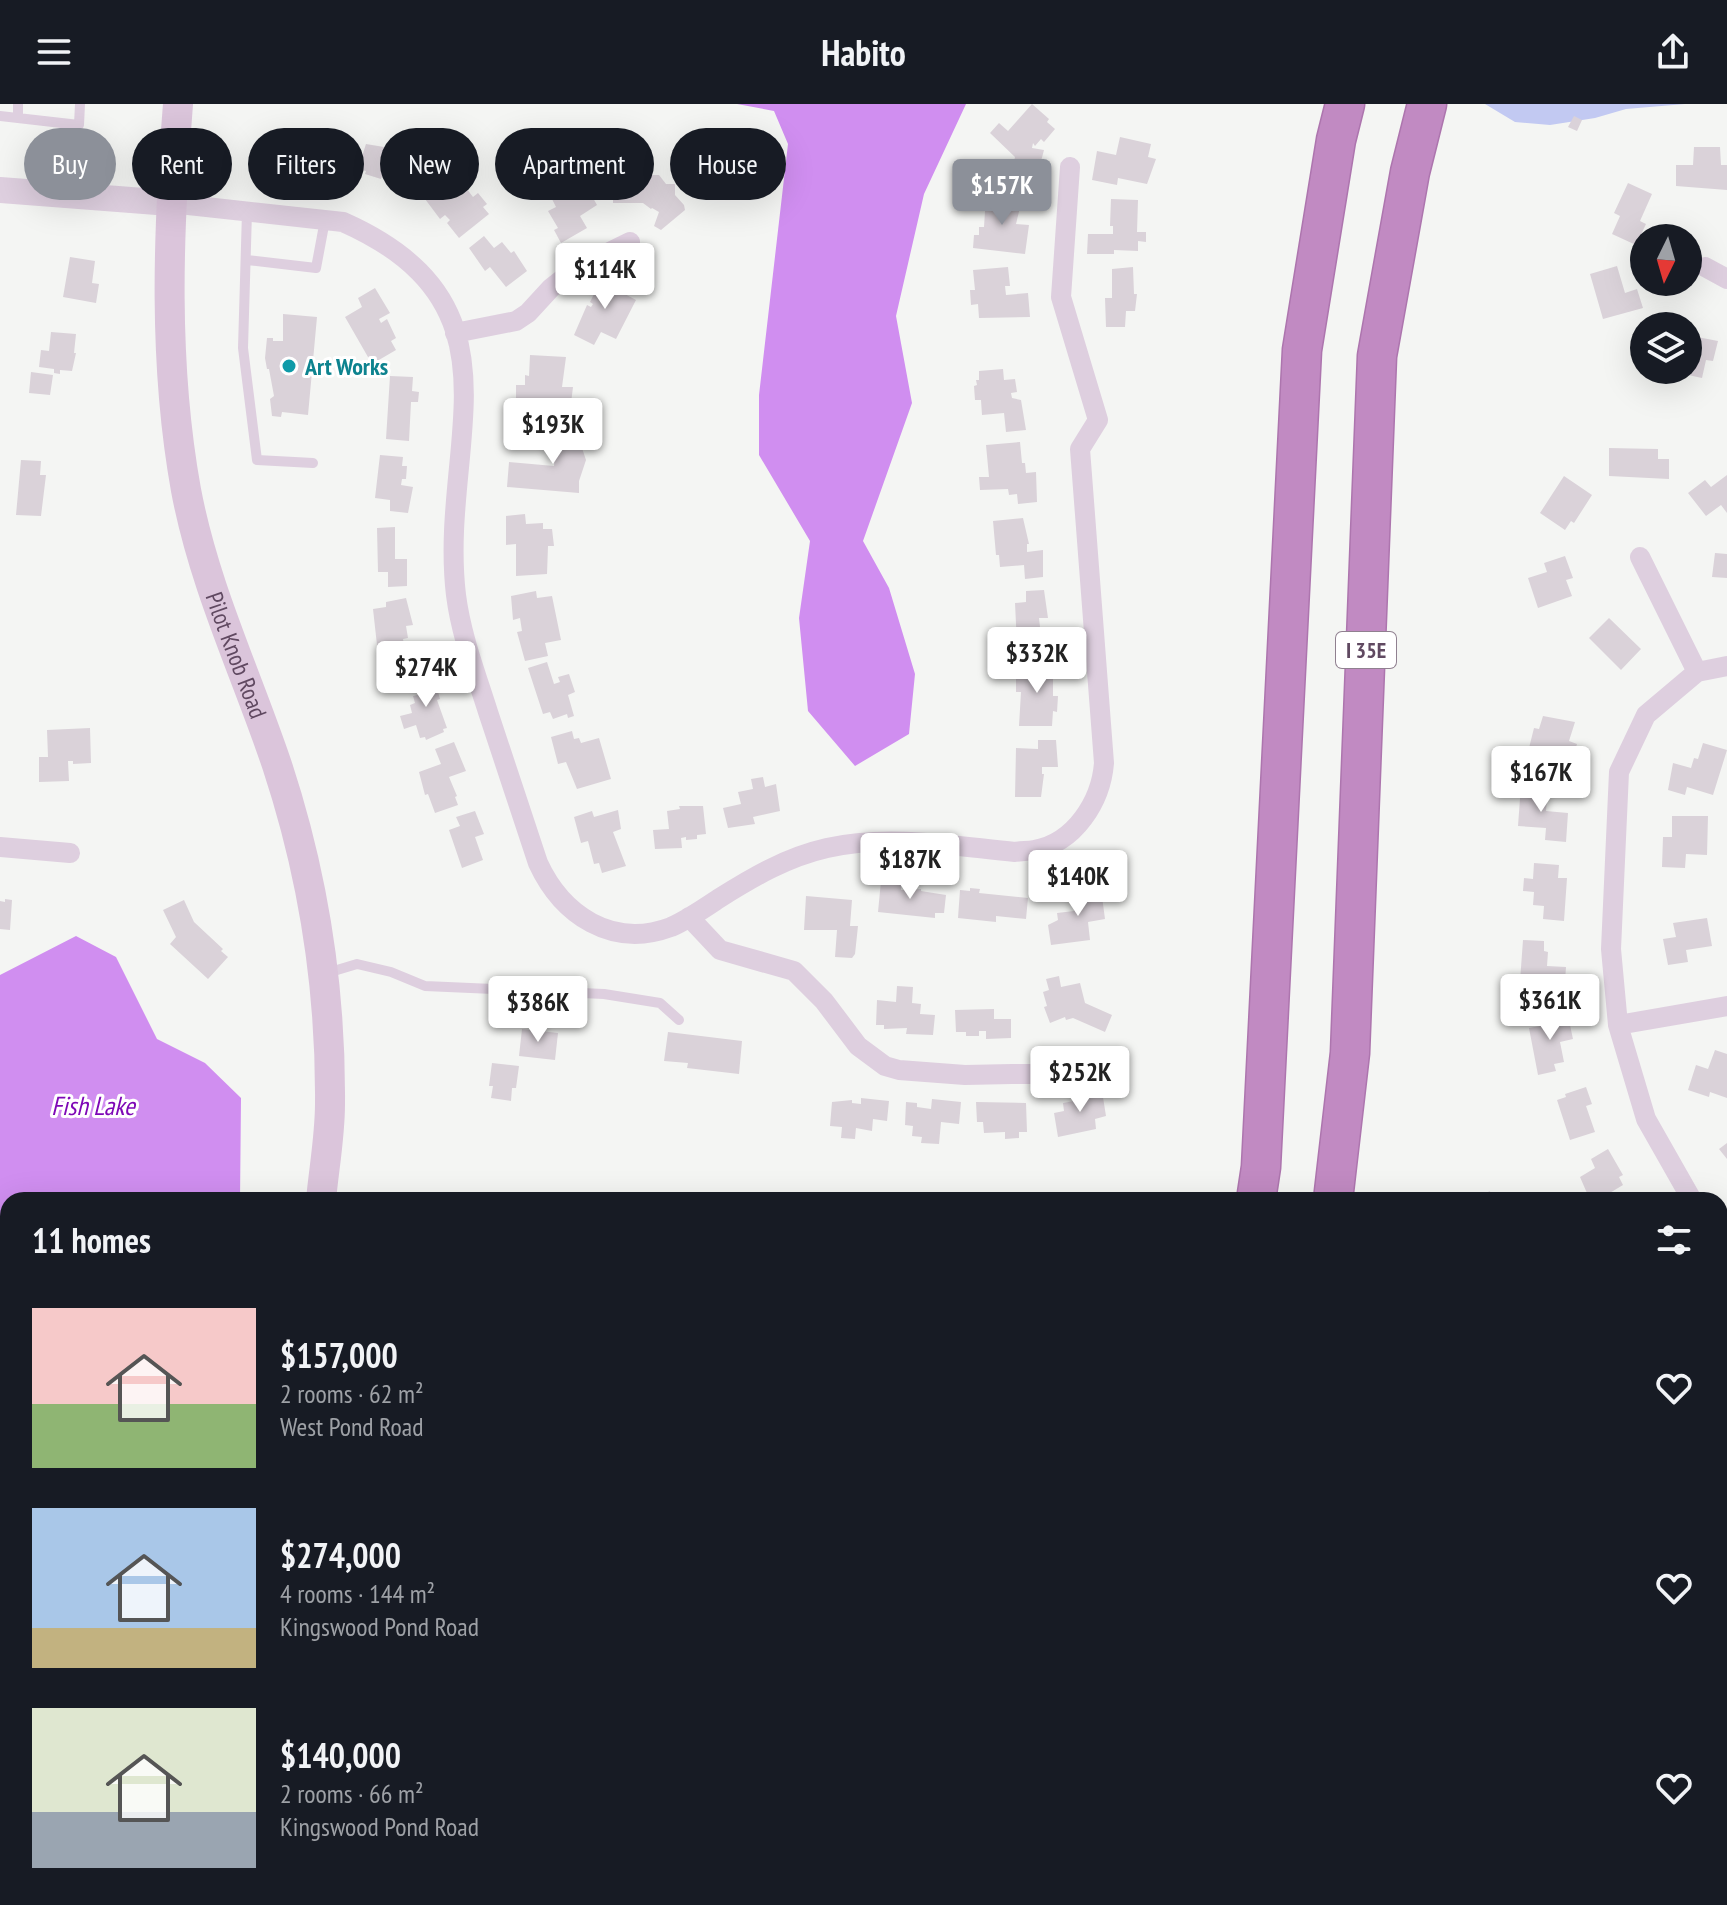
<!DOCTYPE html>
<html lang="en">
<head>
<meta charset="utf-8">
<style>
	body { margin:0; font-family:"PT Sans Narrow",sans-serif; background:#242831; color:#f1f3f6; height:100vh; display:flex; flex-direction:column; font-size:30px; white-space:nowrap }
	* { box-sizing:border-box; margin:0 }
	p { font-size:26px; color:#9ea1a6 }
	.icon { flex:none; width:44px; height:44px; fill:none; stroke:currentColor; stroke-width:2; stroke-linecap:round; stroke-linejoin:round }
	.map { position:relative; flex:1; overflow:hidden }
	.drawer { position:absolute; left:0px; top:1088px; width:1728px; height:714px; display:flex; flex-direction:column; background:#171b24; border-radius:24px 24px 0 0; box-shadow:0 8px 32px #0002 }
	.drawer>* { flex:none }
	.banner { position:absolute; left:24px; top:24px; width:800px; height:72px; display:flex; gap:16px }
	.needle { width:52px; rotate:185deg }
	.fabs { position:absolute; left:1630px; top:120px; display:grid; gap:16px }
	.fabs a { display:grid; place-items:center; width:72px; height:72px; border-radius:50%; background:#171b24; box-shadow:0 8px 32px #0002; font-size:40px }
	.price { position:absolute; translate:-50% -68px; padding:0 18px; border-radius:8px; background:#fff; color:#222; font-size:26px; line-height:52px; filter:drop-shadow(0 2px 4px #0008) }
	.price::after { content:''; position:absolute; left:50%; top:48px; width:24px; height:18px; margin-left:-12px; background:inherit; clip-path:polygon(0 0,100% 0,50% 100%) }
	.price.on { background:#8c9099; color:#fff }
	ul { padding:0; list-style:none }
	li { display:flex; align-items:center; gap:24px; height:200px; padding:0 32px }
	li span { display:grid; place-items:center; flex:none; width:224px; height:160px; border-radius:0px; color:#555 }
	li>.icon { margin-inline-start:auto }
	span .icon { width:96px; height:96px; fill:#fffc; stroke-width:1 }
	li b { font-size:34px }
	h2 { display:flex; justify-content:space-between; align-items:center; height:96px; padding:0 32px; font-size:34px }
	.pill { padding:0 28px; border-radius:36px; background:#171b24; box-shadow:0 8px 32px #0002; font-size:28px; line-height:72px }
	.pill.on { background:#8c9099; color:#fff }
	header { display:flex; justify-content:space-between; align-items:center; height:104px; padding:0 32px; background:#171b24; font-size:36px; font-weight:600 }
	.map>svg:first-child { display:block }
	.green { fill:#c2c9f2 }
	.water { fill:#d08ef0 }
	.building { fill:#dad2d9 }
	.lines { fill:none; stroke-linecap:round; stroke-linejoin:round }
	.motorway-casing { stroke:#ad75ae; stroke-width:41 }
	.service { stroke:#decfdf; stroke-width:10 }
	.minor { stroke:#decfdf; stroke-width:20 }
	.tertiary { stroke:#decfdf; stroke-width:26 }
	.secondary { stroke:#dbc5db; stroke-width:30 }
	.motorway { stroke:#c18ac2; stroke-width:38 }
	.culture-dot { fill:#0f9aa8; stroke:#fff; stroke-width:3 }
	.labels { text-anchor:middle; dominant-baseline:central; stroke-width:6; stroke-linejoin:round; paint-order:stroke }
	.shield { fill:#fff; stroke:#908090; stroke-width:2 }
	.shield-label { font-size:22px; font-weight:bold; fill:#604961 }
	.culture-label { font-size:24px; font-weight:bold; fill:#0d838f; stroke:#fff; text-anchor:start }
	.street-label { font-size:24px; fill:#604961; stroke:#fff }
	.water-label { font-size:26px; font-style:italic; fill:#7e08b6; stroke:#fff }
</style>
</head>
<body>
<header><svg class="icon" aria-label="menu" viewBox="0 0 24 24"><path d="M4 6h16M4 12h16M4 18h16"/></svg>Habito<svg class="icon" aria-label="share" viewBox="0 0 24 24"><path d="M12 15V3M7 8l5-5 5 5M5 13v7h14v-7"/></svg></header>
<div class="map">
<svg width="1727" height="1801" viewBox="0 0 1727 1801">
	<rect width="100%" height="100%" fill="#f4f5f3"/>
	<path class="green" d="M1485,0H1685L1626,5L1595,14L1550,21L1515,18Z"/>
	<path class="water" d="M737,0H966L924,90L896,212L912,299L863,437L889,484L915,570L909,630L855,662L808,607L799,514L810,437L759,351V291L788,40L774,7Z
		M76,832L116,853L157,935L205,959L241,994L240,1096H8V1501L0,1505V871Z
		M296,1794H683L689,1801H299Z"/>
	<path class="building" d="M1032,0L1049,15L1047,18L1055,25L1044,38L1041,35L1035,42L1033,39L1032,44L1044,46L1036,76L1011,70L1015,53L990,29L999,19L1008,27Z
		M1574,12L1582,16L1577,27L1568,23Z
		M1120,33L1151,40L1148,53L1156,55L1147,80L1118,74L1117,81L1092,76L1097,47L1116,51Z
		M366,40L390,44L391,41L411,46V48L422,52L420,63L418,62L413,78L403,75L401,81L382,72L381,75L365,70L366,67L358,65Z
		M1694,43H1720L1721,61H1727V86L1676,82V61H1693Z
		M312,52L329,54L328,68L310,66Z
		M460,61L468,71L465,74L469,78L464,81L473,93L478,89L487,100L483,103L489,110L459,134L447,119L450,116L445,111L440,115L422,91Z
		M646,68L649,71H659L666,80H675V91L684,101L685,106L661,126L654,122L659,108L652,104L651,105L643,99H613V69Z
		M1628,79L1652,90L1640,117L1646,120L1636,141L1612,130L1620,112L1614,109Z
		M576,81L581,89L588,85L597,101L580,112L587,124L561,139L554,126L558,124L548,107L556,103L550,91L565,82L568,86Z
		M986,92L1022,95L1016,120L1029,121L1025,150L973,144L974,131H979V123H984Z
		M1111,95L1138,96L1137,128H1146V138L1138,137V147L1114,146V150H1087L1088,130H1113V122H1110Z
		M484,132L494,144L502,138L511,149L514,147L527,167L506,183L490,163L485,167L469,144Z
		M70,153L95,157L92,179L99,180L96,199L63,193Z
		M1617,162L1625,189L1637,185L1643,204L1603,215L1590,170Z
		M1008,163L1010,182H1005L1006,191L1028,189L1030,213L979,214L978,200L971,201L970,186H975L973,166Z
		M1133,163L1134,190H1137L1135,207H1126L1125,223H1106L1105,194H1112V165Z
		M604,170L626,181L623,189L636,196L616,235L601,228L594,241L574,231L587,201L591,203L593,200L590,198Z
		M375,184L390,209L379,215L381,219L387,215L396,234L391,237L396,246L372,260L345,213L362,203L358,194Z
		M283,210L317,213L308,311L282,308L281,313L272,312L270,295L274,292L269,265H267L265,254L267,234H273V237H283Z
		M51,228L76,230L74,249H76L72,267L60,266V270L54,269V265L39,263L41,246L49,247Z
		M1692,232L1718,237L1713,257L1706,256L1702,274L1670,267L1688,266V239Z
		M530,251L566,253L562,283H573L571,299L544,298V302H537V310L516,308V281H525V271L529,272Z
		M1003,265L1004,276L1015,275L1017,288L1011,289L1012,294L1021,296L1026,326L1006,328L1004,309L982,311L981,296H975L974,282L977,281L976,276H979V267Z
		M31,268L53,271L50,291L29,289Z
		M390,272L413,273L412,287L419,288L418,298H411L409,337L386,335Z
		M548,326L584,329L582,344L586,356L579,377V389L507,383L509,358L554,362L555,346L547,345Z
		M1020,338L1022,359H1025L1026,369L1036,368L1037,398L1018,400L1017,390L1009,391L1008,385L980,386L979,373H989L986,341Z
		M1609,344L1658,345V355H1669V375L1609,372Z
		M380,351L403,353L402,362H407L406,375H402L401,381L413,383L408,409L390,407V396L375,394Z
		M21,356L41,357L40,371H46L41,412L16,411Z
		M1727,371V409L1721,401L1706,412L1688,389L1705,376L1711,383Z
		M1564,372L1592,391L1574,419L1571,417L1565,426L1540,409Z
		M525,410L526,420L543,419V425H552L554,442H548L547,470L516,472V440L506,441V412Z
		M1023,414L1029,440H1027V448L1043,446V473L1025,475L1024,461L1000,463L999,451H996L993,417Z
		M395,423V455H407V482L388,483V468H378L377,424Z
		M1715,449L1727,450V474L1712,473Z
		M1565,452L1573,474L1566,476L1572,492L1538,504L1528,474L1547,468L1544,459Z
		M1044,486L1048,514H1039L1040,523H1045V529L1039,530V540L1017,541L1015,499L1026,498V487Z
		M536,487L537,494L552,492L561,536L545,539L548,552L525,557L517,528L522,527L520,514L513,516L511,492Z
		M406,494L413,521L406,522L408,534L403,535L405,545L385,551L380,540L377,541L373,505L386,503V498Z
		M1609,514L1641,545L1621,566L1589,534Z
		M547,558L554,580L560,578L558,573L569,570L575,588L568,591L574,612L568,614L567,610L553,615L550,608L543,610L528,564Z
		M1029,558H1053V592H1058L1057,608L1053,607L1052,622H1019L1021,588H1016V569H1029Z
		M433,569L440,595L437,596L447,624L443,625L444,628L426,636L425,633L420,634L416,621L404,625L400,612L412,609L410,601L415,599L413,592L418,591L413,575Z
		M1543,612L1575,618L1569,637L1577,640L1569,666L1549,660L1551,655L1528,648L1534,624L1539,625Z
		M90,624L91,659L73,660V657H68L69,677L39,678V653H48L47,626Z
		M572,627L574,635L579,634L581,639L599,634L611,675L577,685L566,658L558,660L551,633Z
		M1038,636H1056L1058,663H1042V670H1044L1041,693H1015L1016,644L1038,645Z
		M454,638L466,667L449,673L457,692L455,693L458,701L435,709L428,690L425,691L419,668L441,660L435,645Z
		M1703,639L1727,646L1713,691L1687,683L1685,691L1668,686L1673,659L1691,664L1694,654L1698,655Z
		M763,673L765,683L776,680L780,707L753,713L755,720L728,724L723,704L741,700L738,688L753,685L751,675Z
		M1521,681L1548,683L1546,707L1568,709L1566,738L1545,736L1546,724L1518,722Z
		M679,702H703L706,730L697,731V735L686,736V733L681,734L682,744L655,745L653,726L669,725L667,707L680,705Z
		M618,706L621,725L613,728L626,762L602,769L599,759L594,760L588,737L581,739L574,713L592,707L594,713Z
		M475,707L484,730L475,733L483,756L462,764L449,726L460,722L456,713Z
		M1672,712H1708L1707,751L1686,750L1685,764L1662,763L1663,733H1672Z
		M1534,759L1559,761L1558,774H1567L1564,817L1543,815L1544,802L1533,801L1534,788L1523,787L1524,774L1533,775Z
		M881,777L901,780V786L921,785V787L946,791L944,809H935V814L878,808Z
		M970,784L980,785L979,789L1028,794L1026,815L996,812V818L958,814L960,786L970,787Z
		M1101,785L1105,815L1088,818L1090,836L1051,841L1048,821L1058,816L1057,809L1074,807L1072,789Z
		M806,792L852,796L850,822H858L855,850L852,854L835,853L837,826H804Z
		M5,795L12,796L10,826L0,825V797L5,798Z
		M184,796L194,818L223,845L221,847L228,853L208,875L170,840L176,833L163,806Z
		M1707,814L1712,842L1686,846L1688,858L1668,861L1663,835L1676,833L1673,819Z
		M1523,836L1544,837V847L1548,848L1547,862L1566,863L1564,891L1545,890L1546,879L1520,877Z
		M1059,872L1061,883L1080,879L1085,899L1112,911L1105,928L1073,914L1066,916L1065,913L1050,919L1044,903L1047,902L1043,888L1049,886L1046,875Z
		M897,882L913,883L912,899L921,900L920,910L935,911L933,931L906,930L907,924L884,925V921H876L877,896L896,898Z
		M994,905V915H1011V934L986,935V927H979V932H966V928H956L955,906Z
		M1567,907L1573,935L1560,938L1564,958L1554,960L1556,967L1538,971L1529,924L1551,920L1549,910Z
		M522,925L558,929L555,956L519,952Z
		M668,928L742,937L739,970L687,964L688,959L664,957Z
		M1715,946L1727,950V994L1710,988L1709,993L1688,986L1696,961L1708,965Z
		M492,959L519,962L516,984H512L511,997L491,994L493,982H489Z
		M1586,983L1592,1000L1586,1002L1595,1028L1570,1036L1557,996L1566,993L1565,990Z
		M1102,987L1106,1012L1095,1015L1096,1025L1058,1033L1054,1009L1064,1007L1063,999L1074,997L1073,991Z
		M861,994L889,997L887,1017L873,1015L872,1027L856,1024L855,1035L841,1034L842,1023L830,1022L832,998L852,996V999L861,1000Z
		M932,995L961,998L959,1020L941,1018L939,1040L921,1039L922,1033L912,1032L913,1022L905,1021L906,998L917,999V1003L931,1005Z
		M976,998L1026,999L1027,1028H1019V1034L1005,1035V1028L984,1029L983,1018H977Z
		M1727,1039V1055L1719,1045Z
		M1608,1045L1623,1071L1619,1073L1623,1081L1598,1096H1590L1580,1073L1595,1064L1591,1055Z
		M1489,1087L1502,1096H1484Z
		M0,1546L8,1547V1571H0Z
		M1725,1608H1727V1645L1721,1644Z
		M1720,1677L1727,1679V1733L1720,1731Z
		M1638,1794H1659L1662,1798L1666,1794H1673L1680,1801H1631Z"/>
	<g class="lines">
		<defs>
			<path id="motorway" d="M1256,1096L1261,1063L1302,246L1336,36L1345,0
				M1333,1096L1350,949L1377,252L1410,68L1427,0
				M1084,1801L1087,1794
				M1168,1801L1170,1794"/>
		</defs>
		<use href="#motorway" class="motorway-casing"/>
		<path class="service" d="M0,12L79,21L80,0
			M18,14V0
			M247,108L243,244L257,356L313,359
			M247,156L316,164L325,116
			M327,869L357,860L391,868L425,882L604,890L660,899L679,916
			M0,1594L8,1595
			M206,1794L210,1801
			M162,1801L164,1794"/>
		<path class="minor" d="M170,99L343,118C532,202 438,340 456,491C461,531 476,570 488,608C505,658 521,709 538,759C562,811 612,845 671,823C687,816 703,805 718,795C753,773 787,753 827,744C889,730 953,742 1015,748C1021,747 1028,747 1034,746C1075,739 1101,697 1104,659L1080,345L1098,316L1061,193L1070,63
			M1705,163L1727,175
			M455,229L516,217L528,209L551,184L575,165L630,138
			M1640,453L1697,568
			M0,743L70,749
			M689,813L720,846L794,867L824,897L858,942L885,962L899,966L965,971L1012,970H1033L1099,956
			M1618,921L1727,902
			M1692,1096L1646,1015L1618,921L1611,845L1619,668L1646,611L1697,568L1727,562
			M1720,1118L1727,1123
			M1720,1343L1727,1344
			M1720,1555H1727
			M1293,1801L1296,1794"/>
		<path class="tertiary" d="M0,86L170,99"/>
		<g class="secondary">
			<path id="s1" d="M178,0C168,128 163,259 186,386C204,482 246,569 277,661C313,770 331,885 330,1000C330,1032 324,1064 321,1096"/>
			<path d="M36,1801V1794"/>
			<path d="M77,1801L79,1794"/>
		</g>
		<use href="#motorway" class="motorway"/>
	</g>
	<circle class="culture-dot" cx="289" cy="262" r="8"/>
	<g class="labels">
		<rect class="shield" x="1336" y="528" width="60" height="36" rx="6"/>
		<g class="shield-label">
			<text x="1366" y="546">I 35E</text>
		</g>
		<g class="culture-label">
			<text x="305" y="262">Art Works</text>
		</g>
		<g class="street-label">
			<text stroke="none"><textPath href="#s1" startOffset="560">Pilot Knob Road</textPath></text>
		</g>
		<g class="water-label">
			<text x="93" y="1001">Fish Lake</text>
		</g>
	</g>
</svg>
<div class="fabs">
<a><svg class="needle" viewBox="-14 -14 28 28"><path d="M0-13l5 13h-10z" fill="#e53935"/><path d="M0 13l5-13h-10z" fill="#9ea1a6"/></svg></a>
<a><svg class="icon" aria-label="layers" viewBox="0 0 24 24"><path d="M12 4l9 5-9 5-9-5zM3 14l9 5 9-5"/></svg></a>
</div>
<b class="price on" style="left:1002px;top:123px">$157K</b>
<b class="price" style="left:605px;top:207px">$114K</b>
<b class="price" style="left:553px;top:362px">$193K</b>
<b class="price" style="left:1037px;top:591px">$332K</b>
<b class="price" style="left:426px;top:605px">$274K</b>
<b class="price" style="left:1541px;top:710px">$167K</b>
<b class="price" style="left:910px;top:797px">$187K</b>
<b class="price" style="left:1078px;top:814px">$140K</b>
<b class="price" style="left:1550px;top:938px">$361K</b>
<b class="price" style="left:538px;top:940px">$386K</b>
<b class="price" style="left:1080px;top:1010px">$252K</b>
<div class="banner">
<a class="pill on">Buy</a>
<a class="pill">Rent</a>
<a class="pill">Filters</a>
<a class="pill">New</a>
<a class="pill">Apartment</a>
<a class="pill">House</a>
</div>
<section class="drawer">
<h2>11 homes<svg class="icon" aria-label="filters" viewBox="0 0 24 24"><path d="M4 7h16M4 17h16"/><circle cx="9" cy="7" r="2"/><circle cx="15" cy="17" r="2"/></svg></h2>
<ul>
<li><span style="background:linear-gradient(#f6c9c9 60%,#8fb573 0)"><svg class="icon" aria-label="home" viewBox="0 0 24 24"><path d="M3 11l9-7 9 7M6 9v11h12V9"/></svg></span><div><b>$157,000</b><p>2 rooms · 62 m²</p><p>West Pond Road</p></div><svg class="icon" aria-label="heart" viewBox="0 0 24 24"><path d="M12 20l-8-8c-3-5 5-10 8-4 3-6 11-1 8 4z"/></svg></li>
<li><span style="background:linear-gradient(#a9c7e8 75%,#c2b280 0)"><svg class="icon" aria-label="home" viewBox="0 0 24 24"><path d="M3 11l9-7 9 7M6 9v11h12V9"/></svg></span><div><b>$274,000</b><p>4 rooms · 144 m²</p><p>Kingswood Pond Road</p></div><svg class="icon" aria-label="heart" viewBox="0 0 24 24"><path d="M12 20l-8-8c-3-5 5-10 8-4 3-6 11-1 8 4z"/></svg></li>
<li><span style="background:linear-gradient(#dfe7d0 65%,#9aa5b1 0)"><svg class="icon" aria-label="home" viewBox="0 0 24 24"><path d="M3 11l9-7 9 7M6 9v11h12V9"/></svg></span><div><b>$140,000</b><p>2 rooms · 66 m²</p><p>Kingswood Pond Road</p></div><svg class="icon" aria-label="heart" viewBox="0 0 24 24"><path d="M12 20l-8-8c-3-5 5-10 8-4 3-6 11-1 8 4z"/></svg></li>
</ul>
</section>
</div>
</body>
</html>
